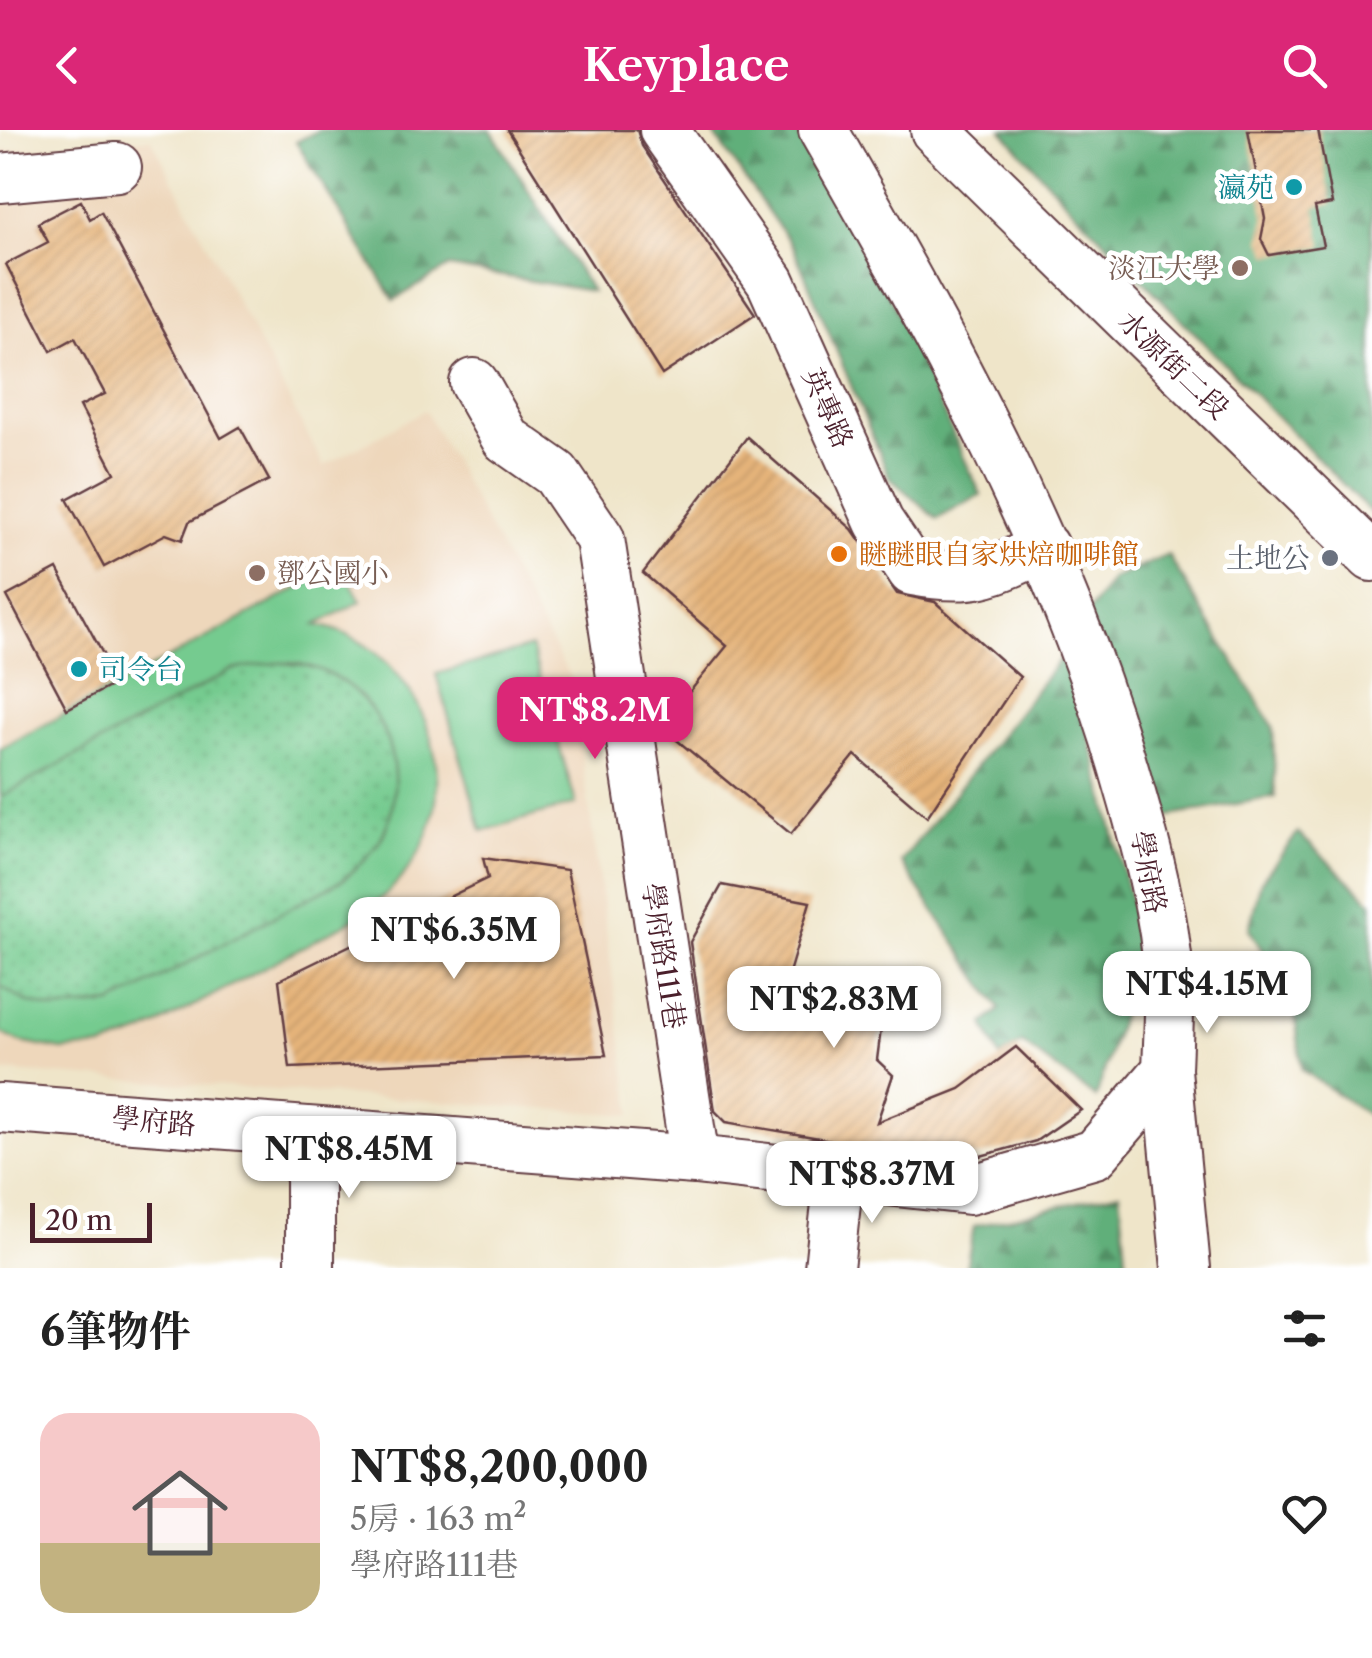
<!DOCTYPE html>
<html lang="zh-TW">
<head>
<meta charset="utf-8">
<style>
	body { margin:0; font-family:"Libre Caslon Text","Noto Serif TC",serif; background:#f6f6f6; color:#222; height:100vh; display:flex; flex-direction:column; font-size:38px; white-space:nowrap }
	* { box-sizing:border-box; margin:0 }
	p { font-size:32px; color:#767676 }
	.icon { flex:none; width:55px; height:55px; fill:none; stroke:currentColor; stroke-width:2; stroke-linecap:round; stroke-linejoin:round }
	.map { position:relative; height:1138px; overflow:hidden }
	.sheet { display:flex; flex-direction:column; background:#fff; flex:1 }
	.sheet>* { flex:none }
	.scale { position:absolute; left:30px; bottom:25px; width:122px; box-sizing:border-box; padding-left:10px; border:5px solid #4a1f2b; border-top:0; font-size:28px; line-height:35px; white-space:nowrap; color:#4a1f2b; -webkit-text-stroke:8px #fff; paint-order:stroke }
	.price { position:absolute; translate:-50% -85px; padding:0 22px; border-radius:20px; background:#fff; color:#222; font-size:32px; line-height:65px; filter:drop-shadow(0 2px 5px #0008) }
	.price::after { content:''; position:absolute; left:50%; top:60px; width:30px; height:22px; margin-left:-15px; background:inherit; clip-path:polygon(0 0,100% 0,50% 100%) }
	.price.active { background:#db2777; color:#fff }
	ul { padding:0; list-style:none }
	li { display:flex; align-items:center; gap:30px; height:250px; padding:0 40px }
	li span { display:grid; place-items:center; flex:none; width:280px; height:200px; border-radius:30px; color:#555 }
	li>.icon { margin-inline-start:auto }
	span .icon { width:120px; height:120px; fill:#fffc; stroke-width:1 }
	li b { font-size:42px }
	h2 { display:flex; justify-content:space-between; align-items:center; height:120px; padding:0 40px; font-size:42px }
	header { display:flex; justify-content:space-between; align-items:center; height:130px; padding:0 40px; background:#db2777; color:#fff; font-size:45px; font-weight:600 }
	.map>svg:first-child { display:block }
	.built { fill:#eed7bb }
	.green { fill:url(#green-dots); stroke:#60755d; stroke-width:2.5 }
	.forest { fill:url(#forest-firs); stroke:#556752; stroke-width:2.5 }
	.pitch { fill:#75cb8f; stroke:#60755d; stroke-width:2.5 }
	.building { fill:url(#building-hatch) }
	.lines { fill:none; stroke-linecap:round; stroke-linejoin:round }
	.minor-casing { stroke:#633d43; stroke-width:52 }
	.minor { stroke:#fff; stroke-width:48 }
	.culture-dot { fill:#0f9aa8; stroke:#fff; stroke-width:4 }
	.education-dot { fill:#8d6e63; stroke:#fff; stroke-width:4 }
	.food-dot { fill:#e8710a; stroke:#fff; stroke-width:4 }
	.worship-dot { fill:#6b7280; stroke:#fff; stroke-width:4 }
	.labels { text-anchor:middle; dominant-baseline:central; stroke-width:9; stroke-linejoin:round; paint-order:stroke }
	.culture-label { font-size:28px; fill:#0d838f; stroke:#fff; text-anchor:end }
	.education-label { font-size:28px; fill:#785e54; stroke:#fff; text-anchor:end }
	.street-label { font-size:28px; fill:#4a1f2b; stroke:#fff }
	.food-label { font-size:28px; fill:#c56008; stroke:#fff; text-anchor:start }
	.worship-label { font-size:28px; fill:#5b616d; stroke:#fff; text-anchor:end }
</style>
</head>
<body>
<header><svg class="icon" aria-label="back" viewBox="0 0 24 24"><path d="M15 5l-7 7 7 7"/></svg>Keyplace<svg class="icon" aria-label="search" viewBox="0 0 24 24"><circle cx="10" cy="10" r="6"/><path d="M15 15l6 6"/></svg></header>
<div class="map">
<svg width="1372" height="1138" viewBox="0 0 1372 1138">
	<defs>
		<pattern id="green-dots" width="8" height="8" patternUnits="userSpaceOnUse" patternTransform="scale(2.5)"><rect width="8" height="8" fill="#75cb8f"/><path d="M2 2h.1M6 6h.1" fill="none" stroke="#67ae7c" stroke-width="1.8" stroke-linecap="round"/></pattern>
		<pattern id="forest-firs" width="22" height="20" patternUnits="userSpaceOnUse" patternTransform="scale(2.5)"><rect width="22" height="20" fill="#60af7a"/><path d="M5 1l3.5 6h-7zM16 11l3.5 6h-7z" fill="#518e64"/></pattern>
		<pattern id="building-hatch" width="6" height="6" patternUnits="userSpaceOnUse" patternTransform="scale(2.5)"><rect width="6" height="6" fill="#e5b47a"/><path d="M-1 1l2-2M0 6l6-6M5 7l2-2" fill="none" stroke="#c69a6a"/></pattern>
	</defs>
	<rect width="100%" height="100%" fill="#fff"/>
	<filter id="ink" filterUnits="userSpaceOnUse"><feTurbulence type="fractalNoise" baseFrequency=".01" numOctaves="2"/><feDisplacementMap in="SourceGraphic" scale="20" xChannelSelector="R" yChannelSelector="G"/><feConvolveMatrix kernelMatrix="1 2 1 2 8 2 1 2 1" color-interpolation-filters="sRGB"/></filter>
	<filter id="wash" filterUnits="userSpaceOnUse"><feTurbulence type="fractalNoise" baseFrequency=".0048" numOctaves="4" result="noise"/><feDisplacementMap in="SourceGraphic" scale="40" xChannelSelector="R" yChannelSelector="G"/><feGaussianBlur stdDeviation="2.25" result="paint"/><feColorMatrix in="noise" values="0 0 0 0 0 0 0 0 0 0 0 0 0 0 0 0 0 1.4 0 .05"/><feComposite in="paint" operator="in"/></filter>
	<g filter="url(#wash)">
		<rect width="100%" height="100%" fill="#efe5c9"/>
		<path class="built" d="M151,8L324,336L425,280L571,549L632,985L0,941V21Z"/>
		<path class="green" d="M269,532C282,533 296,533 308,536C380,554 413,637 384,702C375,722 359,735 344,749L112,874L55,880L27,872L0,856V667L232,540Z"/>
		<path class="forest" d="M319,0H491L591,161L449,137L394,170L296,12Z
			M711,0H796L881,147L981,365L937,389L890,348L793,117Z
			M1002,0H1372V384L1060,66Z
			M1168,425L1273,596L1275,667L1148,690L1088,483L1112,449Z
			M1068,519L1142,817L1096,968L1022,913L1000,928L984,894L1000,879L901,732Z
			M1298,703L1372,772V988L1302,940L1293,871L1249,799L1261,751Z
			M1120,1062L1127,1138H966L974,1096Z"/>
		<path class="pitch" d="M341,435L361,471L316,495C406,511 461,623 427,706C412,741 389,764 358,787L143,903L104,917L62,920L20,912L0,902V856L26,872L55,880L112,874L344,749C359,735 375,722 384,703C413,637 380,555 308,536C282,529 257,535 232,540L0,667V619Z
			M531,517L576,674L482,701L436,544Z"/>
		<g id="blocks">
			<path class="building" d="M507,0H637L642,16L755,184L662,245Z
				M1248,0H1318L1332,74L1315,77L1323,116L1269,125L1261,109L1265,89Z
				M81,71L90,89L101,82L221,308L240,297L269,350L189,392L182,410L166,404L104,437L67,369L115,343L80,276L105,264L75,208L51,221L6,134L48,112L38,93Z
				M747,307L852,399L897,464L935,472L1020,547L927,687L855,625L791,704L661,597L727,516L643,443Z
				M57,439L118,552L67,579L7,466Z
				M483,728L567,740L606,925L290,938L279,850L488,748Z
				M722,755L810,772L786,853L856,870L854,893L881,899L877,930L893,945L877,992L960,959L1016,917L1081,980L1036,1011L977,1027L825,1012L831,1010L726,992L715,981L690,812Z"/>
		</g>
	</g>
	<g filter="url(#ink)">
		<use href="#blocks" fill-opacity="0" stroke="#633d43" stroke-width="2.5"/>
		<g class="lines">
			<defs>
				<path id="minor" d="M664,0L771,152L879,392L912,441C970,452 992,444 1044,417
					M935,0L1372,427
					M0,48L117,37
					M474,253L506,309L556,344L600,409L695,1030
					M1167,940L1186,1138
					M0,978L695,1030L969,1060L1095,1024L1167,940C1168,910 1170,879 1169,849C1165,785 1147,719 1129,657C1063,421 944,211 823,0
					M310,1138V1004
					M829,1138L839,1046"/>
			</defs>
			<use href="#minor" class="minor-casing"/>
			<use href="#minor" class="minor"/>
		</g>
	</g>
	<g class="culture-dot">
		<circle cx="1294" cy="57" r="10"/>
		<circle cx="79" cy="539" r="10"/>
	</g>
	<g class="education-dot">
		<circle cx="1240" cy="138" r="10"/>
		<circle cx="257" cy="443" r="10"/>
	</g>
	<circle class="food-dot" cx="839" cy="424" r="10"/>
	<circle class="worship-dot" cx="1330" cy="428" r="10"/>
	<g class="labels">
		<g class="culture-label">
			<text x="1274" y="57">瀛苑</text>
			<text x="99" y="539" text-anchor="start">司令台</text>
		</g>
		<g class="education-label">
			<text x="1220" y="138">淡江大學</text>
			<text x="277" y="443" text-anchor="start">鄧公國小</text>
		</g>
		<g class="street-label">
			<text transform="translate(1174 235) rotate(44)">水源街二段</text>
			<text transform="translate(828 278) rotate(66)">英專路</text>
			<text transform="translate(1149 742) rotate(79)">學府路</text>
			<text transform="translate(664 826) rotate(81)">學府路111巷</text>
			<text transform="translate(154 991) rotate(5)">學府路</text>
		</g>
		<g class="food-label">
			<text x="859" y="424">瞇瞇眼自家烘焙咖啡館</text>
		</g>
		<g class="worship-label">
			<text x="1310" y="428">土地公</text>
		</g>
	</g>
</svg>
<div class="scale">20 m</div>
<b class="price active" style="left:595px;top:632px">NT$8.2M</b>
<b class="price" style="left:454px;top:852px">NT$6.35M</b>
<b class="price" style="left:1207px;top:906px">NT$4.15M</b>
<b class="price" style="left:834px;top:921px">NT$2.83M</b>
<b class="price" style="left:349px;top:1071px">NT$8.45M</b>
<b class="price" style="left:872px;top:1096px">NT$8.37M</b>
</div>
<section class="sheet">
<h2>6筆物件<svg class="icon" aria-label="filters" viewBox="0 0 24 24"><path d="M4 7h16M4 17h16"/><circle cx="9" cy="7" r="2"/><circle cx="15" cy="17" r="2"/></svg></h2>
<ul>
<li><span style="background:linear-gradient(#f6c9c9 65%,#c2b280 0)"><svg class="icon" aria-label="home" viewBox="0 0 24 24"><path d="M3 11l9-7 9 7M6 9v11h12V9"/></svg></span><div><b>NT$8,200,000</b><p>5房 · 163 m²</p><p>學府路111巷</p></div><svg class="icon" aria-label="heart" viewBox="0 0 24 24"><path d="M12 20l-8-8c-3-5 5-10 8-4 3-6 11-1 8 4z"/></svg></li>
</ul>
</section>
</body>
</html>
